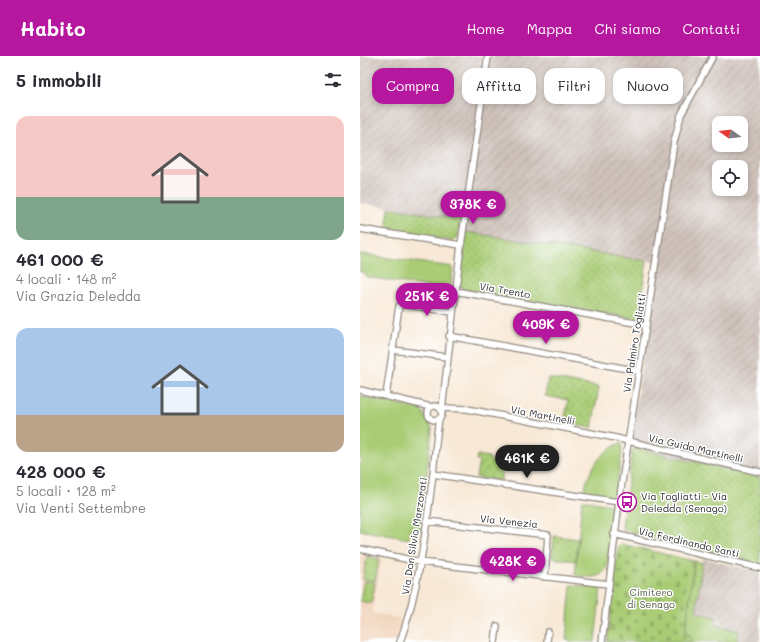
<!DOCTYPE html>
<html lang="it">
<head>
<meta charset="utf-8">
<style>
	body { margin:0; font-family:Mali,sans-serif; background:#f7f7f7; color:#2b2b33; height:100vh; display:flex; flex-direction:column; font-size:15px; white-space:nowrap }
	* { box-sizing:border-box; margin:0 }
	p { font-size:13px; color:#7c7c81 }
	.icon { flex:none; width:22px; height:22px; fill:none; stroke:currentColor; stroke-width:2; stroke-linecap:round; stroke-linejoin:round }
	.map { position:relative; flex:1; overflow:hidden }
	.side { display:flex; flex-direction:column; background:#fff; width:360px }
	.side>* { flex:none }
	.top-card { position:absolute; left:12px; top:12px; width:328px; height:36px; display:flex; gap:8px }
	.needle { width:26px; rotate:285deg }
	.tools { position:absolute; left:352px; top:60px; display:grid; gap:8px }
	.tools a { display:grid; place-items:center; width:36px; height:36px; border-radius:8px; background:#fff; box-shadow:0 2px 6px #0003; font-size:20px }
	.price { position:absolute; translate:-50% -34px; padding:0 9px; border-radius:14px; background:#b5179e; color:#fff; font-size:13px; line-height:26px; filter:drop-shadow(0 1px 2px #0008) }
	.price::after { content:''; position:absolute; left:50%; top:24px; width:12px; height:9px; margin-left:-6px; background:inherit; clip-path:polygon(0 0,100% 0,50% 100%) }
	.price.current { background:#222; color:#fff }
	ul { padding:0; list-style:none }
	li { display:grid; align-content:center; gap:8px; height:212px; padding:0 16px }
	li span { display:grid; place-items:center; height:124px; border-radius:12px; color:#555 }
	li>.icon { margin-inline-start:auto }
	span .icon { width:72px; height:72px; fill:#fffc; stroke-width:1 }
	li b { font-size:17px }
	h2 { display:flex; justify-content:space-between; align-items:center; height:48px; padding:0 16px; font-size:17px }
	.chip { padding:0 14px; border-radius:12px; background:#fff; box-shadow:0 2px 6px #0003; font-size:14px; line-height:36px }
	.chip.current { background:#b5179e; color:#fff }
	header { display:flex; align-items:center; gap:24px; box-sizing:border-box; height:56px; padding:0 20px; background:#b5179e; color:#fff }
	header strong { font-size:19px }
	nav { display:flex; gap:22px; margin-inline-start:auto; font-size:14px }
	main { display:flex; flex:1; min-height:0 }
	.map>svg:first-child { display:block }
	.built { fill:#f1d5bd }
	.industrial { fill:url(#industrial-furrows); fill-rule:evenodd }
	.grass { fill:url(#grass-dots); stroke:#6a7c50 }
	.cemetery { fill:url(#cemetery-stones); stroke:#6a7c50 }
	.park { fill:#a9cc74; stroke:#6a7c50 }
	.garden { fill:url(#garden-furrows); stroke:#6a7c50 }
	.lines { fill:none; stroke-linecap:round; stroke-linejoin:round }
	.street-casing { stroke:#928a81; stroke-width:8 }
	.street { stroke:#fff; stroke-width:5.5 }
	.labels { text-anchor:middle; dominant-baseline:central; stroke-width:3; stroke-linejoin:round; paint-order:stroke }
	.street-label { font-size:10px; fill:#2b2b2b; stroke:#fff }
	.poi-label { font-size:10px; fill:#2b2b2b; stroke:#fff; text-anchor:start }
	.park-label { font-size:10px; fill:#515b41; stroke:#fff }
</style>
</head>
<body>
<header>
<strong>Habito</strong>
<nav><a>Home</a><a>Mappa</a><a>Chi siamo</a><a>Contatti</a></nav>
</header>
<main>
<section class="side">
<h2>5 immobili<svg class="icon" aria-label="filters" viewBox="0 0 24 24"><path d="M4 7h16M4 17h16"/><circle cx="9" cy="7" r="2"/><circle cx="15" cy="17" r="2"/></svg></h2>
<ul>
<li><span style="background:linear-gradient(#f6c9c9 65%,#7fa58c 0)"><svg class="icon" aria-label="home" viewBox="0 0 24 24"><path d="M3 11l9-7 9 7M6 9v11h12V9"/></svg></span><div><b>461 000 €</b><p>4 locali · 148 m²</p><p>Via Grazia Deledda</p></div></li>
<li><span style="background:linear-gradient(#a9c7e8 70%,#b9a48a 0)"><svg class="icon" aria-label="home" viewBox="0 0 24 24"><path d="M3 11l9-7 9 7M6 9v11h12V9"/></svg></span><div><b>428 000 €</b><p>5 locali · 128 m²</p><p>Via Venti Settembre</p></div></li>
</ul>
</section>
<div class="map">
<svg width="400" height="586" viewBox="0 0 400 586">
	<defs>
		<pattern id="industrial-furrows" width="10" height="10" patternUnits="userSpaceOnUse"><rect width="10" height="10" fill="#cec1ba"/><path d="M-1 1l2-2M0 10L10 0M9 11l2-2" fill="none" stroke="#b1a6a0"/></pattern>
		<pattern id="grass-dots" width="8" height="8" patternUnits="userSpaceOnUse"><rect width="8" height="8" fill="#a9cc74"/><path d="M2 2h.1M6 6h.1" fill="none" stroke="#92af65" stroke-width="1.8" stroke-linecap="round"/></pattern>
		<pattern id="cemetery-stones" width="16" height="16" patternUnits="userSpaceOnUse"><rect width="16" height="16" fill="#a9cc74"/><path d="M2 7V4a2 2 0 0 1 4 0v3zM10 15v-3a2 2 0 0 1 4 0v3z" fill="#92af65"/></pattern>
		<pattern id="garden-furrows" width="10" height="10" patternUnits="userSpaceOnUse"><rect width="10" height="10" fill="#a9cc74"/><path d="M-1 1l2-2M0 10L10 0M9 11l2-2" fill="none" stroke="#92af65"/></pattern>
	</defs>
	<rect width="100%" height="100%" fill="#fff"/>
	<filter id="ink" filterUnits="userSpaceOnUse"><feTurbulence type="fractalNoise" baseFrequency=".025" numOctaves="2"/><feDisplacementMap in="SourceGraphic" scale="8" xChannelSelector="R" yChannelSelector="G"/><feConvolveMatrix kernelMatrix="1 2 1 2 8 2 1 2 1" color-interpolation-filters="sRGB"/></filter>
	<filter id="wash" filterUnits="userSpaceOnUse"><feTurbulence type="fractalNoise" baseFrequency=".012" numOctaves="4" result="noise"/><feDisplacementMap in="SourceGraphic" scale="16" xChannelSelector="R" yChannelSelector="G"/><feGaussianBlur stdDeviation="0.9" result="paint"/><feColorMatrix in="noise" values="0 0 0 0 0 0 0 0 0 0 0 0 0 0 0 0 0 1.4 0 .05"/><feComposite in="paint" operator="in"/></filter>
	<g filter="url(#wash)">
		<rect width="100%" height="100%" fill="#f8e9d7"/>
		<path class="built" d="M0,497L22,502L12,557L38,562L42,567L36,586H0Z"/>
		<path class="industrial" d="M0,0H400V421L270,390L297,206L104,176L106,164L0,147ZM359,67H381V89H359ZM359,111H381V133H359Z
			M342,502L400,516V586H376L379,575L354,569L336,556Z"/>
		<path class="grass" d="M29,152L100,163L98,181L93,185L26,174Z
			M106,176L287,205L281,245L284,246L282,258L277,263L104,234L99,229Z
			M188,322L239,331L232,372L204,367L208,344L185,340Z
			M275,392L400,421V508L263,474L262,470L272,396Z
			M194,480L218,483L216,505L192,502Z
			M334,505L342,507L336,556L356,561L355,569L379,575L376,586H331L330,579L325,578Z"/>
		<path class="cemetery" d="M262,488L334,505L325,578L330,579L331,586H247L258,492Z"/>
		<path class="park" d="M0,198L93,211L90,234L6,221V217L0,216Z
			M0,340L57,352L62,355L72,372L60,475L50,473L49,483L0,474Z
			M261,387L262,396L255,439L251,442L223,437C229,416 239,395 261,387Z
			M222,444L251,449L254,455L247,511C240,525 228,521 215,519Z
			M7,500L19,503L15,525L3,523Z
			M4,525L15,527L11,547L0,545Z
			M211,529L241,532L235,586H210V584H206Z"/>
		<path class="garden" d="M117,399L129,401L130,404L143,409L141,425L116,421L119,405L116,404Z"/>
	</g>
	<g filter="url(#ink)">
		<g class="lines">
			<defs>
				<path id="street" d="M0,173L101,189
					M95,235L286,269
					M89,280L279,315
					M33,294L87,301
					M0,334L71,351
					M26,340L39,250L41,248L92,256
					M68 357a7 7 0 1 1 14 0a7 7 0 1 1-14 0Z
					M82,352L107,353L251,381L400,416
					M80,353L82,352L83,345L101,189L128,0
					M73,418L259,446
					M66,465L188,479L185,521
					M254,478L400,512
					M0,493L60,506L248,528
					M40,586C59,533 66,474 73,418C75,400 76,381 79,363
					M135,586L137,570
					M187,586L188,576
					M242,586L259,446L314,86L321,59L353,0"/>
			</defs>
			<use href="#street" class="street-casing"/>
			<use href="#street" class="street"/>
		</g>
	</g>
	<defs>
		<symbol id="bus-ring" viewBox="-11 -11 22 22"><circle r="9.5" fill="#fff" stroke="#b5179e" stroke-width="1.5"/><path d="M-5-6H5V4H4V6H2V4H-2V6H-4V4H-5ZM-3.5-4V0h7V-4ZM-3.5 1.2v1.5H-2V1.2ZM2 1.2v1.5H3.5V1.2Z" fill="#b5179e"/></symbol>
	</defs>
	<g fill-rule="evenodd">
		<use href="#bus-ring" x="256" y="435" width="22" height="22"/>
	</g>
	<g class="labels">
		<g class="street-label">
			<text transform="translate(145 234) rotate(10)">Via Trento</text>
			<text transform="translate(274 287) rotate(-81)">Via Palmiro Togliatti</text>
			<text transform="translate(183 359) rotate(11)">Via Martinelli</text>
			<text transform="translate(336 392) rotate(13)">Via Guido Martinelli</text>
			<text transform="translate(149 465) rotate(6)">Via Venezia</text>
			<text transform="translate(54 480) rotate(-81)">Via Don Silvio Marzorati</text>
			<text transform="translate(329 486) rotate(13)">Via Ferdinando Santi</text>
		</g>
		<g class="poi-label">
			<text x="281" y="440">Via Togliatti - Via<tspan x="281" dy="12">Deledda (Senago)</tspan></text>
		</g>
		<g class="park-label">
			<text x="291" y="536">Cimitero<tspan x="291" dy="12">di Senago</tspan></text>
		</g>
	</g>
</svg>
<div class="tools">
<a><svg class="needle" viewBox="-14 -14 28 28"><path d="M0-13l5 13h-10z" fill="#e53935"/><path d="M0 13l5-13h-10z" fill="#7c7c81"/></svg></a>
<a><svg class="icon" aria-label="locate" viewBox="0 0 24 24"><circle cx="12" cy="12" r="6"/><path d="M12 2v4M12 18v4M2 12h4M18 12h4"/></svg></a>
</div>
<b class="price" style="left:113px;top:169px">378K €</b>
<b class="price" style="left:67px;top:261px">251K €</b>
<b class="price" style="left:186px;top:289px">409K €</b>
<b class="price current" style="left:167px;top:423px">461K €</b>
<b class="price" style="left:153px;top:526px">428K €</b>
<div class="top-card">
<a class="chip current">Compra</a>
<a class="chip">Affitta</a>
<a class="chip">Filtri</a>
<a class="chip">Nuovo</a>
</div>
</div>
</main>
</body>
</html>
